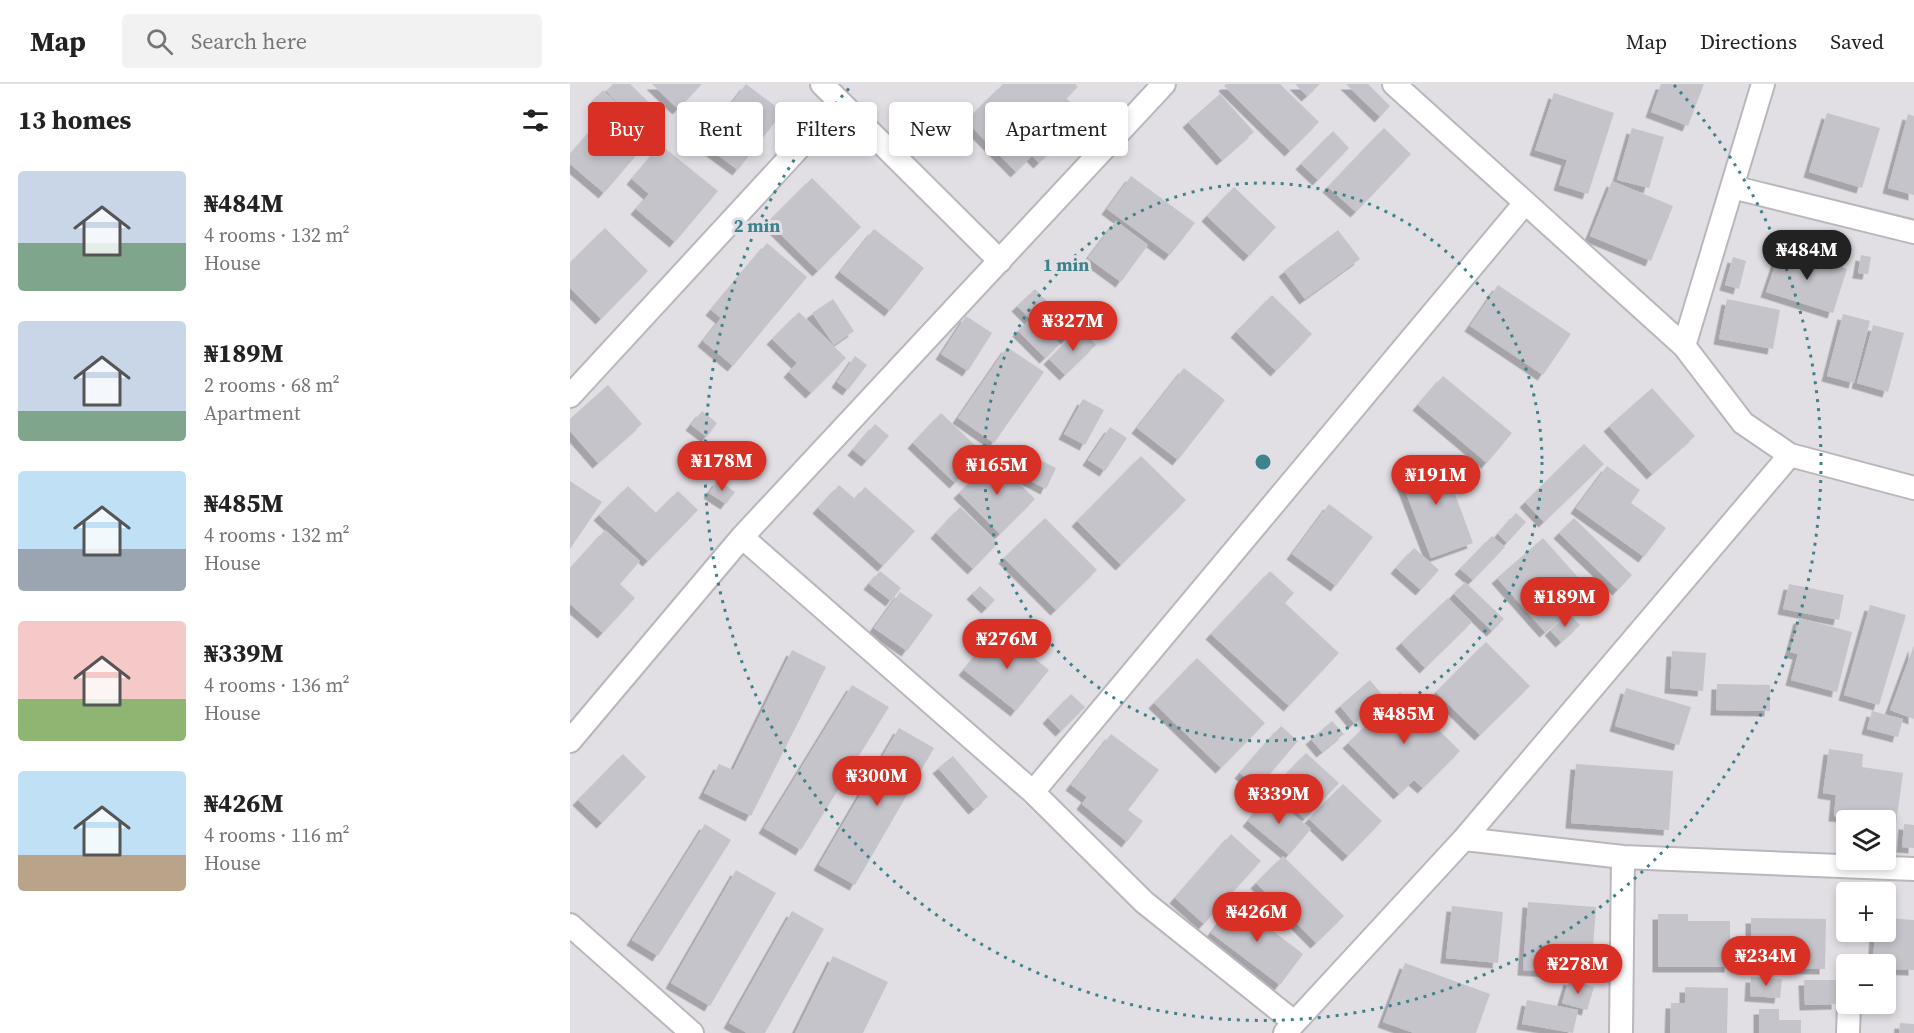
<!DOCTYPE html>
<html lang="en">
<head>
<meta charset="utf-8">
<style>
	body { margin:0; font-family:"Source Serif 4",serif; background:#f2f2f2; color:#222; height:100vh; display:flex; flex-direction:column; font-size:22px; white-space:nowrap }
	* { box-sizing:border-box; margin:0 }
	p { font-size:20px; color:#767676 }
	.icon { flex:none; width:33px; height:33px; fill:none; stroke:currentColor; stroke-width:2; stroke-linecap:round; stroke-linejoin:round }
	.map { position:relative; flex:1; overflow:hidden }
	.sheet { display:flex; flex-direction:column; background:#fff; width:570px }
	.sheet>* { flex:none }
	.banner { position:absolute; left:18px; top:18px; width:570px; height:54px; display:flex; gap:12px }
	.tools { position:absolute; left:1266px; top:726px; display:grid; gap:12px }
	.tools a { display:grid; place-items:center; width:60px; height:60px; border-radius:6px; background:#fff; box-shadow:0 3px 9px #0003; font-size:30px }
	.price { position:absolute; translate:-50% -51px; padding:0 14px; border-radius:21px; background:#d93025; color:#fff; font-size:20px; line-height:39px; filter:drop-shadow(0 2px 3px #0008) }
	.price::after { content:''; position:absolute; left:50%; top:36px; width:18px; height:14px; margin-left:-9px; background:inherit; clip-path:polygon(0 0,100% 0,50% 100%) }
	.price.on { background:#222; color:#fff }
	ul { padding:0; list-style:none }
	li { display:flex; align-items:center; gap:18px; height:150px; padding:0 18px }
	li span { display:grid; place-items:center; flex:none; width:168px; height:120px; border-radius:6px; color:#555 }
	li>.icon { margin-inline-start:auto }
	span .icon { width:72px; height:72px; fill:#fffc; stroke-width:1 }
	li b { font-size:26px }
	h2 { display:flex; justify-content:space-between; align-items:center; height:72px; padding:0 18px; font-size:26px }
	.tag { padding:0 21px; border-radius:6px; background:#fff; box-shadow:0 3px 9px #0003; font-size:21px; line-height:54px }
	.tag.on { background:#d93025; color:#fff }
	header { display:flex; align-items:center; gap:36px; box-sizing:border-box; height:84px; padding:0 30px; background:#fff; border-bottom:2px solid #e0e0e0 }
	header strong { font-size:28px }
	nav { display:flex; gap:33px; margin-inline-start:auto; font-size:21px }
	.search { width:420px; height:54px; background:#f2f2f2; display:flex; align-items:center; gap:15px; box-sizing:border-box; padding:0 21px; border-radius:6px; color:#767676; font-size:22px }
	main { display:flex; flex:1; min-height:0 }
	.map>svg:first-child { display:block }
	.building { fill:#c5c4cb; filter:url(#shadow) }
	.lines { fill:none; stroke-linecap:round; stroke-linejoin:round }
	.minor-casing { stroke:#b9b6bc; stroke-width:26 }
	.minor { stroke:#fff; stroke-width:22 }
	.ring { fill:none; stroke:#3c838c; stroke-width:3; stroke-dasharray:3 6 }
	.centre { fill:#3c838c; stroke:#e1dee4; stroke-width:3 }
	.ring-label { font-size:18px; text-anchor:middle; font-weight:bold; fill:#3c838c; stroke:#e1dee4; stroke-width:6; stroke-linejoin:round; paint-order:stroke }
</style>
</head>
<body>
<header>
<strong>Map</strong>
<div class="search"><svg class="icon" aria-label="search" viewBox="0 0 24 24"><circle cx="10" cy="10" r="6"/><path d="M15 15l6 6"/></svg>Search here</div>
<nav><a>Map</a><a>Directions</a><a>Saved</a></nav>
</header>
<main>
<section class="sheet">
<h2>13 homes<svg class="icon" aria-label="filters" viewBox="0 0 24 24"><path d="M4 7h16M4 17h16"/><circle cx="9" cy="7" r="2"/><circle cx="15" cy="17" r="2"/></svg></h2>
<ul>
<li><span style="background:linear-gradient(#c9d6e8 60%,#7fa58c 0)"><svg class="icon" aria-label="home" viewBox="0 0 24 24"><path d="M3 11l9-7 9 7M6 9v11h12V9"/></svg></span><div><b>₦484M</b><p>4 rooms · 132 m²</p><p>House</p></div></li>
<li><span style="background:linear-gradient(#c9d6e8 75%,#7fa58c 0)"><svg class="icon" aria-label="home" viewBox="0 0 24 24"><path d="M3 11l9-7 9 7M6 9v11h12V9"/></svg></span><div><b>₦189M</b><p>2 rooms · 68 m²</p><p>Apartment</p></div></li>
<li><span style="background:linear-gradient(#bfe0f5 65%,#9aa5b1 0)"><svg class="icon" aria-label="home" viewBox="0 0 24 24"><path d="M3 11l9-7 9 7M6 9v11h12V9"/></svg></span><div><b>₦485M</b><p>4 rooms · 132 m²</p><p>House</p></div></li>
<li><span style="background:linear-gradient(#f6c9c9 65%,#8fb573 0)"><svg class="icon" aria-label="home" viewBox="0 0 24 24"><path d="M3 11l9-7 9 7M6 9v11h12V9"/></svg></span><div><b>₦339M</b><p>4 rooms · 136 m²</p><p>House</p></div></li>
<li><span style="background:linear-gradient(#bfe0f5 70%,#b9a48a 0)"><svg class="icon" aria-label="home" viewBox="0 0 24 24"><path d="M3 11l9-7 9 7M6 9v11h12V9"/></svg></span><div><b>₦426M</b><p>4 rooms · 116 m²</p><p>House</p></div></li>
</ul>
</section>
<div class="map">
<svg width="1344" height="949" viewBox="0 0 1344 949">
	<defs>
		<filter id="shadow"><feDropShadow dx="-5.5" dy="5.5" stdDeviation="0" flood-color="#0004"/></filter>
	</defs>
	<rect width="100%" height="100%" fill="#e1dee4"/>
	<path class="building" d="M43,0H60L95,34L81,50L36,7Z
		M82,0H132L108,25Z
		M176,0L213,28L168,86L131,59Z
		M433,0H505L508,3L496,14L507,25L490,42L498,50L469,79L462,72L446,88L396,37Z
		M656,0H710L749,38L720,67L654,2Z
		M725,0H750L737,12Z
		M776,0H798L820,22L810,33Z
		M1091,0H1134L1118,42L1081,28Z
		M33,6L53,25L42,35L23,17Z
		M984,9L1044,29L1018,110L989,101L997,76L965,66Z
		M650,10L684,48L652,76L618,38Z
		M1257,29L1310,44L1292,104L1239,88Z
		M1338,30L1344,32V111L1318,104Z
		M32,34L70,67L34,109L0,80V71Z
		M814,44L841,70L786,128L758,103Z
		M1062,44L1094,53L1079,104L1047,96Z
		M763,47L779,64L748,96L731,80Z
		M91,61L148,107L105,158L66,125L79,110L62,95Z
		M561,92L625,139L600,171L537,125Z
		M242,94L291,143L248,187L198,138Z
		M1042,97L1103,122L1081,177L1020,152Z
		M664,103L706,143L679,172L637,132Z
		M546,137L578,161L551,198L518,174Z
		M35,144L78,187L31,235L0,204V179Z
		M304,145L354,184L320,227L270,188Z
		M768,146L790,175L735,215L714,187Z
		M197,159L237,193L163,282L133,257L151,234L141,226Z
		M1211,164L1277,185L1263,229L1196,208Z
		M1291,171L1301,173L1298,190L1288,189Z
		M1163,173L1176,177L1169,205L1155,201Z
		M928,201L1001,250L973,291L900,242Z
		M465,205L490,231L475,245L490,260L475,274L448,247L460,235L447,222Z
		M702,211L742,250L706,287L666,248Z
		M263,215L284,247L264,261L242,229Z
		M1157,215L1210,226L1203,265L1149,255Z
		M229,228L276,274L241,309L219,288L227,279L202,255Z
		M497,230L509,242L496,255L483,243Z
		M1273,230L1300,237L1284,299L1257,292Z
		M396,232L422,249L398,287L371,270Z
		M1303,241L1334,249L1318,308L1287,299Z
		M510,244L526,261L495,291L479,275Z
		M437,263L474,288L424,359L388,334Z
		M285,272L297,281L278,306L267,298Z
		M614,284L655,316L608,376L567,344Z
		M873,292L942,349L917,379L848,321Z
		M38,301L72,340L28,379L0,347V335Z
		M1082,304L1125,352L1082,390L1039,342Z
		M513,315L534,326L515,361L494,350Z
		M132,327L147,339L137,353L121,341Z
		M371,329L413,369L385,399L343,359Z
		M305,340L319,352L297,377L283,366Z
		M540,343L557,354L535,387L518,376Z
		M1014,360L1034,380L974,438L955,418Z
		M448,365L486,384L476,405L438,385Z
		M875,371L885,398L881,399L903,459L861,474L828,388Z
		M571,372L616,416L551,481L507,437Z
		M424,374L465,415L430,450L389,409Z
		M1037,382L1070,406L1061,419L1096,444L1074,473L1006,424Z
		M148,396L165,408L156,420L139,409Z
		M0,397L32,418L0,465Z
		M269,401L285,415L295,403L345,447L313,482L248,424Z
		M58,402L86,429L108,407L128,426L78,477L29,431Z
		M759,420L803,453L766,502L722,470Z
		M390,423L428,459L403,485L366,449Z
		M946,429L956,438L937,459L928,450Z
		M475,434L527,486L486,526L434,474Z
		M1004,434L1062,491L1048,506L989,449Z
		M35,446L70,477L50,500L65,514L33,549L0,520V485Z
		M922,452L935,463L903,496L890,485Z
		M973,454L1021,508L975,548L927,494Z
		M844,464L869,486L851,506L826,484Z
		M310,487L331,504L321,517L299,500Z
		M700,487L724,509L715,519L769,569L719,622L641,550Z
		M895,498L934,535L922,547L884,510Z
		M1219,500L1274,511L1269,536L1213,525Z
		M410,502L425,516L417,524L402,510Z
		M330,508L363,531L337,567L304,544Z
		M878,514L902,538L855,584L831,559Z
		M1300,521L1336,531L1309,621L1274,611Z
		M999,529L1010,541L991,558L980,546Z
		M1229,534L1282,548L1267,608L1221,596L1228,570L1220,568Z
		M428,545L479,586L446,627L394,586Z
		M916,558L960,602L910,651L866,608Z
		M1344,561V635L1320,626Z
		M222,566L256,583L181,732L134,709L149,680L163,686Z
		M1102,567L1136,569L1133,607L1100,604Z
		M627,574L695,639L651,684L584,619Z
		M800,596L814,613L784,639L770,622Z
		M1147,600L1200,601V627L1146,626Z
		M282,601L319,623L231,766L194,744Z
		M1056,604L1121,623L1109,661L1045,642Z
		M830,608L890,667L853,704L844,696L829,710L778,659Z
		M501,610L515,623L491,647L478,634Z
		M1302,627L1333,635L1328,653L1297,645Z
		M762,637L774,650L752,668L741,655Z
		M711,642L728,657L688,704L670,689Z
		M329,644L364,664L285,801L249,781Z
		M541,650L589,686L558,726L573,737L557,758L512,720L517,713L501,701Z
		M1259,665L1293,670L1292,683L1333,689L1326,740L1316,739V736L1264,732L1266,711L1253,709Z
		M736,669L769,699L735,735L702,705Z
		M53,670L76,693L32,739L8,716Z
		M383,672L418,713L404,725L368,684Z
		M1006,680L1103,687L1099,746L1001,739Z
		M773,700L812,737L778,772L739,735Z
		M700,711L741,745L719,771L678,737Z
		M135,740L161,756L88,872L62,856Z
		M1334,740L1344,741V764L1332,763Z
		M661,750L691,777L634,840L605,814Z
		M713,772L774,832L746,859L686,799Z
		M166,786L206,809L140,922L101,899Z
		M665,818L733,870L710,901L641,849Z
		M958,818L1026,823L1021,891L953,886Z
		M882,822L933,828L928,879L876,874Z
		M222,827L254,845L195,949H177L159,939Z
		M1088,830H1118V837H1160V883H1088Z
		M1181,834L1256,835L1255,885L1181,884Z
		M1316,834L1344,836V886L1316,885V880H1303L1305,848H1316Z
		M263,872L318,898L293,949H225Z
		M835,879L920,910L906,949H844L813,938Z
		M1181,893L1212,895L1210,914L1180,912Z
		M999,895L1024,903L1017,926L992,919Z
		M1234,896H1267V920L1235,921Z
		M1115,903L1158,904L1157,949H1100L1101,919H1115Z
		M957,916L1008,926L1003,949L952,940Z
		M1189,925H1209V936H1231V949H1189Z
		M1330,939L1344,940V949H1329Z"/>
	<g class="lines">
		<defs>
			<path id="minor" d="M252,0L430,177
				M824,0L1114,262L1173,339L1220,371L1344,404
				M1162,103L1344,148
				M1114,262L1193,0
				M0,312L270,19
				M172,453L463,708L574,818L724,938
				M0,657L172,453L594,0
				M463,708L955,119
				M894,755L1053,773L1344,785
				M0,841L122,949
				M715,949L894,755L1220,371
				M1051,949L1053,773
				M1278,949L1279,920"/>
		</defs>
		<use href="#minor" class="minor-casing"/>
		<use href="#minor" class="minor"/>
	</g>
	<g class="ring">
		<circle cx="693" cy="378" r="279"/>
		<path d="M1104 1A558 558 0 1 1 282 1"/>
	</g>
	<circle cx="693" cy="378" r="9" class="centre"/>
	<g class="ring-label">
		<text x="187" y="148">2 min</text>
		<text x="496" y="187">1 min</text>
	</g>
</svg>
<div class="tools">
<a><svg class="icon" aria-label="layers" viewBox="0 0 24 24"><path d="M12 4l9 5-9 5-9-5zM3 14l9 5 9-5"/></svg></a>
<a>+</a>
<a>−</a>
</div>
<b class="price on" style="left:1237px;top:197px">₦484M</b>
<b class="price" style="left:503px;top:268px">₦327M</b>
<b class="price" style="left:152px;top:408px">₦178M</b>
<b class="price" style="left:427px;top:412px">₦165M</b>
<b class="price" style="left:866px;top:422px">₦191M</b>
<b class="price" style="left:995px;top:544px">₦189M</b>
<b class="price" style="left:437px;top:586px">₦276M</b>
<b class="price" style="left:834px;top:661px">₦485M</b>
<b class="price" style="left:307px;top:723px">₦300M</b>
<b class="price" style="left:709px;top:741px">₦339M</b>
<b class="price" style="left:687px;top:859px">₦426M</b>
<b class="price" style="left:1196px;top:903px">₦234M</b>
<b class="price" style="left:1008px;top:911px">₦278M</b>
<div class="banner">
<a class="tag on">Buy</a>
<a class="tag">Rent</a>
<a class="tag">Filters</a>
<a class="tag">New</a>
<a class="tag">Apartment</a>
</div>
</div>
</main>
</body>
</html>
